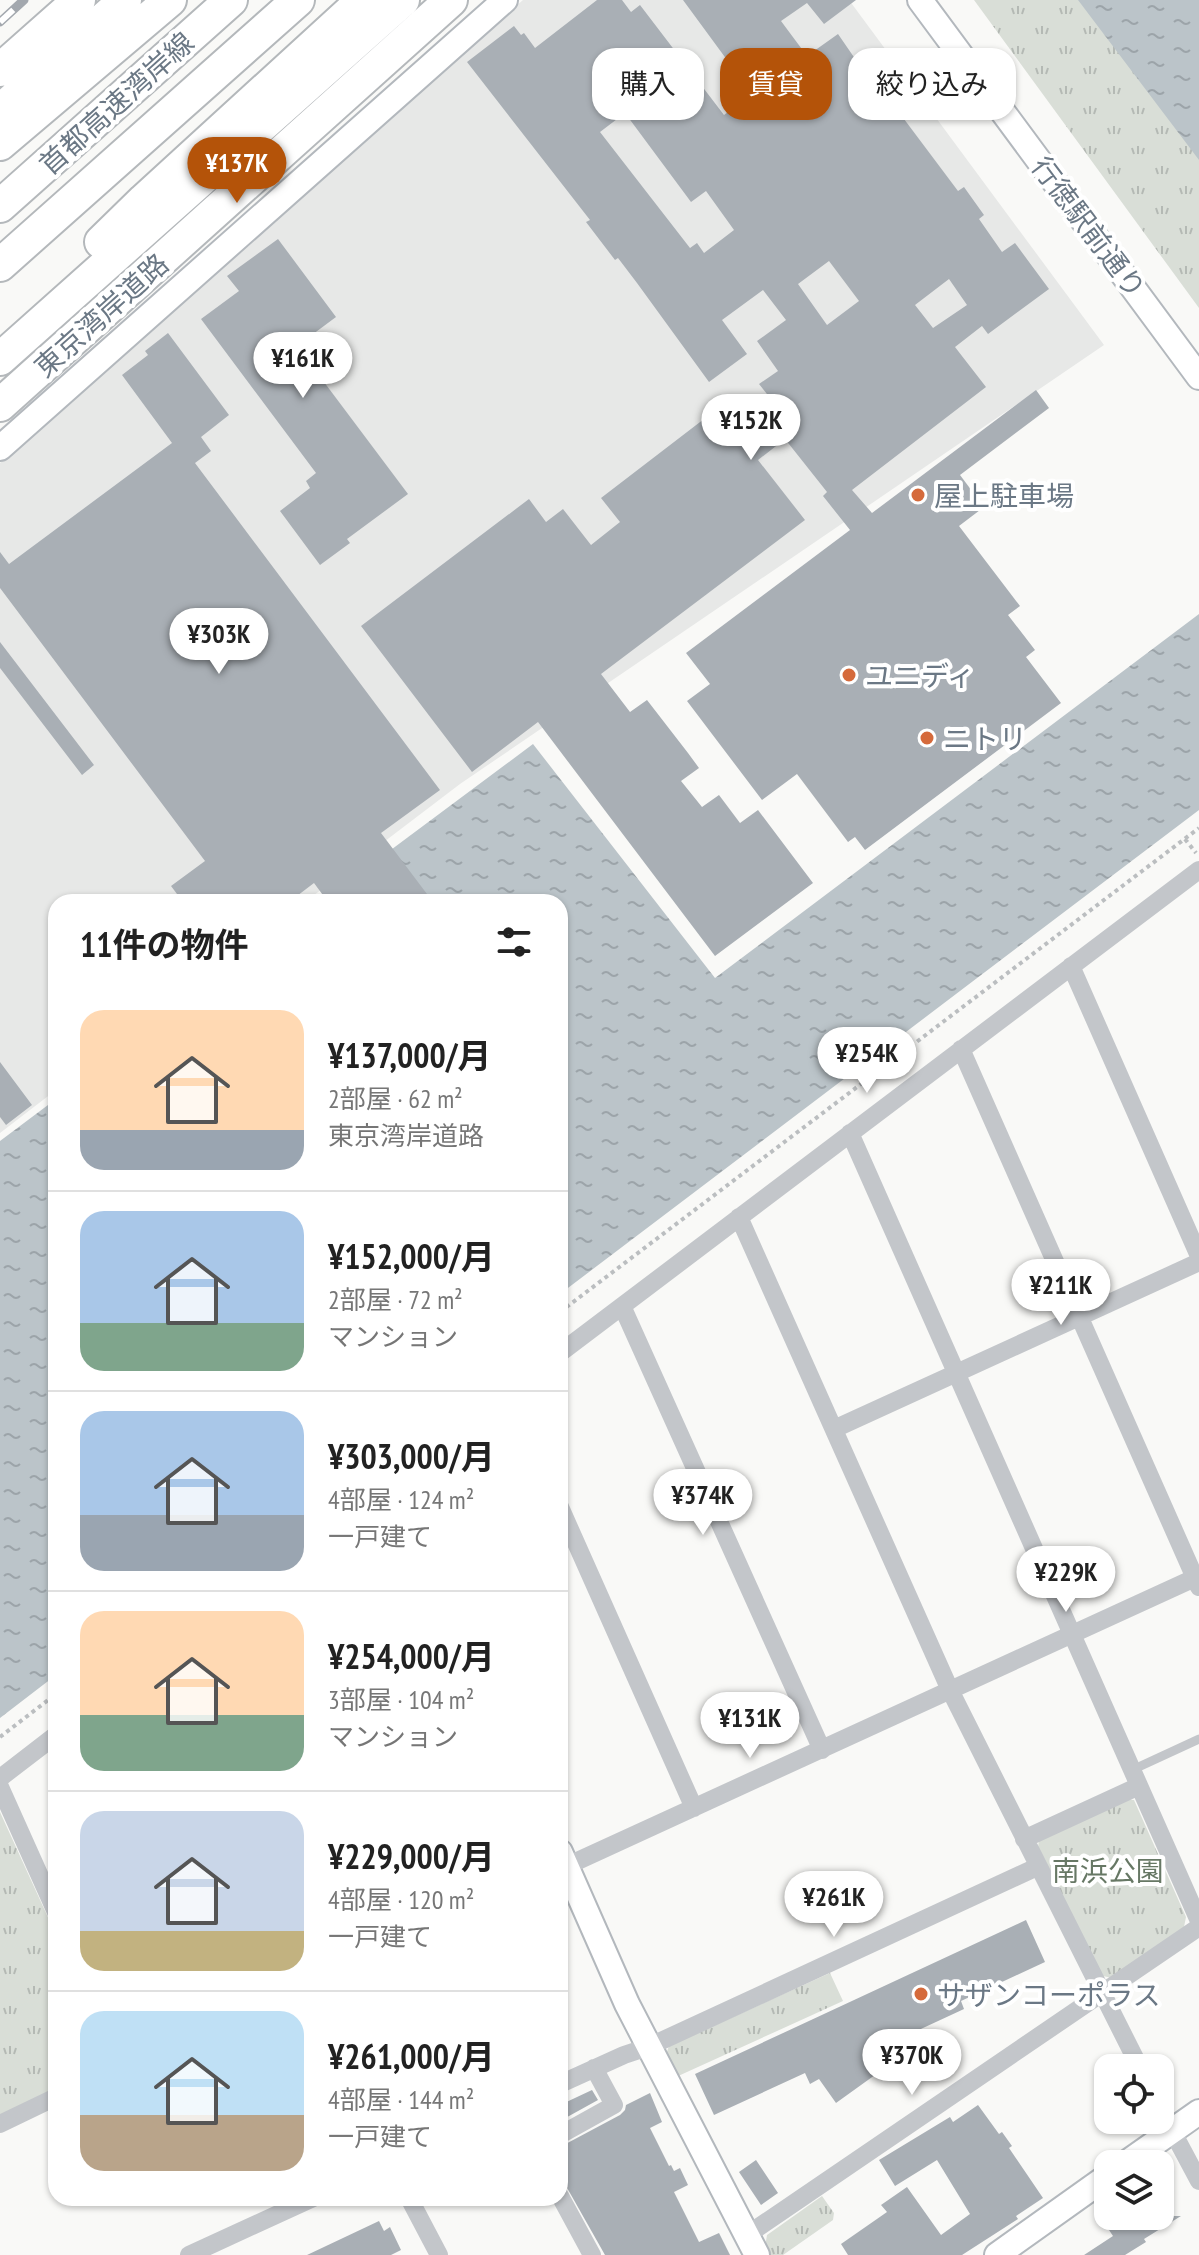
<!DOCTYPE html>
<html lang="ja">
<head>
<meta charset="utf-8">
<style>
	body { margin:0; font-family:"PT Sans Narrow","Noto Sans JP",sans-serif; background:#f6f6f6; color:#222; height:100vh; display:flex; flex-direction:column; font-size:30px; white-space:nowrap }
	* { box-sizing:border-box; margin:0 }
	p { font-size:26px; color:#767676 }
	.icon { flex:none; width:44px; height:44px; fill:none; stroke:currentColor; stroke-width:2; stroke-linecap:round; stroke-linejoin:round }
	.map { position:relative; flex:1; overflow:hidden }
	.side { position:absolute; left:48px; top:894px; width:520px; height:1312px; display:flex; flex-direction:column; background:#fff; border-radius:24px; box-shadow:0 2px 6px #0004 }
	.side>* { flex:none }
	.top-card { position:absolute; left:592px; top:48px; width:486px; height:72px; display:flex; gap:16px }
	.fabs { position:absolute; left:1094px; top:2054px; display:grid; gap:16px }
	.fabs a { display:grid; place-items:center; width:80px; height:80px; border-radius:16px; background:#fff; box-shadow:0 2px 6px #0004; font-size:40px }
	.price { position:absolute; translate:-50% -68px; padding:0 18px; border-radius:28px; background:#fff; color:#222; font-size:26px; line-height:52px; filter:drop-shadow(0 2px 4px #0008) }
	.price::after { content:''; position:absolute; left:50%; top:48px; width:24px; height:18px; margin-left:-12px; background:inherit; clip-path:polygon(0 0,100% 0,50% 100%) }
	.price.active { background:#b45309; color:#fff }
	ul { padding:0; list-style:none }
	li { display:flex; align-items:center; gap:24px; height:200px; padding:0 32px }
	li+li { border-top:2px solid #e0e0e0 }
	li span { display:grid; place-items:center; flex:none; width:224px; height:160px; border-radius:24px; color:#555 }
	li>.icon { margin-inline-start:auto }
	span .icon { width:96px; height:96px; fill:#fffc; stroke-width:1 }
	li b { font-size:34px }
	h2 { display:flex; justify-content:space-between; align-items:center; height:96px; padding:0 32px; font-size:34px }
	.pill { padding:0 28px; border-radius:24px; background:#fff; box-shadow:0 2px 6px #0004; font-size:28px; line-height:72px }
	.pill.active { background:#b45309; color:#fff }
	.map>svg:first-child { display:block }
	.built { fill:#e7e8e7 }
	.park { fill:url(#park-tufts) }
	.water { fill:url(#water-ripples) }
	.building { fill:#a9afb5; fill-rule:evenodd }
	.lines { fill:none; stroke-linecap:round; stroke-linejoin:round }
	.secondary-casing { stroke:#b3b8bd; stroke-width:28 }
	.highway-casing { stroke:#b4b8bb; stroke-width:36 }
	.path { stroke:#bbbec0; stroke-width:4; stroke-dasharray:4 4; stroke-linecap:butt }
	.lane { stroke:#c3c6ca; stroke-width:9 }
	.street { stroke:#c3c6ca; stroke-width:18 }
	.secondary { stroke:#fff; stroke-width:24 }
	.highway { stroke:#fff; stroke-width:32 }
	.rail-casing { stroke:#a3a8ae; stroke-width:9 }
	.rail { stroke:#fff; stroke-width:6; stroke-dasharray:18; stroke-linecap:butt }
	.poi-dot { fill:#d56a3b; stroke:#fff; stroke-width:3 }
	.labels { text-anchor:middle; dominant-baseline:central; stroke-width:8; stroke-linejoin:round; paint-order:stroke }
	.street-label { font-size:28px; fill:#6b7885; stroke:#fff }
	.poi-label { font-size:28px; fill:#6b7885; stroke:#fff; text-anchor:start }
	.park-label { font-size:28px; fill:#677865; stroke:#fff }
</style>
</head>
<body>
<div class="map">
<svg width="1199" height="2255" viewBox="0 0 1199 2255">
	<defs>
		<pattern id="park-tufts" width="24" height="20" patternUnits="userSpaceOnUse" patternTransform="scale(2)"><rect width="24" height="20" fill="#d9ded7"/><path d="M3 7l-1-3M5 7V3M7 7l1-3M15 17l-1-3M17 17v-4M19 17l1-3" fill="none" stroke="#b4b9b4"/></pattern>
		<pattern id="water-ripples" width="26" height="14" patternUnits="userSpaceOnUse" patternTransform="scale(2)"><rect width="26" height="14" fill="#bbc4c9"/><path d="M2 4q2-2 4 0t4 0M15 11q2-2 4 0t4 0" fill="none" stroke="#9ca4a9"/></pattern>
	</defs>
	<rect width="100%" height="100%" fill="#f9f9f7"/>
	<path class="built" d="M523,0H849L1104,345L460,784L305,902H56V1090L0,1133V463Z"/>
	<path class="park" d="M974,0H1199V308Z
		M1125,1799L1134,1800L1186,1917L1184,1927L1112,1978L1103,1976L1038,1848L1039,1839Z
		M0,1812L56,1935V2090L0,2116Z
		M830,1973L843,2001L676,2077L665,2057L669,2046Z
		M822,2196L834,2213L833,2220L783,2255H771L765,2247L767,2235Z"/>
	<path class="water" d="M1078,0H1199V160Z
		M1199,614V810L560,1294V902H321L533,744L715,978Z
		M56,1099V1675L0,1718V1141Z"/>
	<path class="building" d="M597,0H622L631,12L640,5L724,115L752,94L683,0H856L824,24L807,3L781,21L807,56L838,34L869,79L887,67L897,82L883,91L958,191L964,187L984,215L979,219L1002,252L1015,243L1049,289L988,334L982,326L955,347L986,387L852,490L872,513L1036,390L1049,408L960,475L984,507L959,526L1020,606L1008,615L1035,650L1026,657L1061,703L865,850L855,837L848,842L797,774L762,800L687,701L710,684L686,653L850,530L823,496L827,492L785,439L758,460L805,520L601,674L630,712L647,700L688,753L699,768L681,781L702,807L719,795L740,823L758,810L813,883L715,956L538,722L472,772L361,626L529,499L546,522L563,509L591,545L620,522L601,498L704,419L723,444L774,403L759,384L778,371L757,341L786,320L763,290L722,320L747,354L709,382L637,283L618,258L615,260L586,222L590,220L467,62L514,26L521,35L524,33L535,48ZM625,113L691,202L706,191L734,230L704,253L697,243L690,248L600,132ZM829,261L859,301L827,325L798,284ZM949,279L967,305L933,328L915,305Z
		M278,239L336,317L297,346L408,494L347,539L350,543L320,565L280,511L310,488L306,481L316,473L201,319L239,291L227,276Z
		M168,333L229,415L201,437L211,451L195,463L440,790L381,833L433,902H328L314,883L289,902H183L171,886L205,861L0,588V552L9,564L172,443L122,375L148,355L145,351Z
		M0,642L94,765L82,775L0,668Z
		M0,1062L32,1105L6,1125L0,1117Z
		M1026,1920L1045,1962L961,2001L964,2009L882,2047L893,2062L836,2103L819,2079L810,2084L805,2073L714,2115L695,2074Z
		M592,2090L598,2100L560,2121V2105Z
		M650,2093L662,2122L650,2128L669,2166L671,2165L674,2171L680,2168L688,2185L674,2192L699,2242L719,2233L730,2255H605L566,2186L560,2173V2147L620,2115L625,2110L626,2105Z
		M978,2105L999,2134L1002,2132L1012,2146L1009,2148L1043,2198L1016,2216L1018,2219L962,2255H848L841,2244L887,2212L881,2205L907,2187L941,2235L970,2214L937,2160L895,2186L879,2160L950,2117L953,2122Z
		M756,2160L778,2193L761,2205L739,2172Z
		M1125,2216H1181L1144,2239L1146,2242L1125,2255H1084L1113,2236L1107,2227Z
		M379,2221L384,2231L390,2227L401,2250L391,2255H307Z"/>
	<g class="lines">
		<defs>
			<path id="secondary" d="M920,0L1199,377
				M0,448L505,0
				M560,1852L627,2004L757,2255
				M1125,2164L1199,2112
				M997,2255L1108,2176"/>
			<path id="highway" d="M0,70L79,0
				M0,111L125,0
				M0,144L170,0
				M0,206L231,0
				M101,242L144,200L363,0
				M0,265L298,0
				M0,359L403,0
				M0,405L451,0"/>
		</defs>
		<use href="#secondary" class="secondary-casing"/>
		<use href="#highway" class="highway-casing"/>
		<path class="path" d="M1185,839L1196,853
			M560,1312L1199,828
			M0,1737L56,1694"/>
		<path class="lane" d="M1132,1770L1199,1739"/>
		<path class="street" d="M1071,966L1199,1256
			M961,1049L1199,1587
			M850,1133L1199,1921
			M739,1217L950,1690L1140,2068
			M622,1306L822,1750
			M560,1353L1199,870
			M834,1429L1199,1262
			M560,1507L694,1808
			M0,1778L56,1735
			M0,1787L56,1912
			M1024,1839L1139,1786
			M560,1869L1199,1576
			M560,2084L624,2055L648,2047L1037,1867
			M1160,2108L1199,2181
			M0,2124L56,2097
			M560,2135L614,2105L594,2068
			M560,2196L592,2255
			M409,2198L439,2255
			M747,2235L1199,1927
			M189,2255L313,2198"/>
		<use href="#secondary" class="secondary"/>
		<use href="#highway" class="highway"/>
		<defs>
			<path id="rail" d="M0,22L24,0"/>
		</defs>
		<use href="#rail" class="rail-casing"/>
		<use href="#rail" class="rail"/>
	</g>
	<g class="poi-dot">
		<circle cx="918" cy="495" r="8"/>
		<circle cx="849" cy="675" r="8"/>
		<circle cx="927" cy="738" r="8"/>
		<circle cx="921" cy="1994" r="8"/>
	</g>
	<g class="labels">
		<g class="street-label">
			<text transform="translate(116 103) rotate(-42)">首都高速湾岸線</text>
			<text transform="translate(1089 227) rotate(53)">行徳駅前通り</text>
			<text transform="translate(101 315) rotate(-42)">東京湾岸道路</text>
		</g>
		<g class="poi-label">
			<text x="934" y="495">屋上駐車場</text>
			<text x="865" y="675">ユニディ</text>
			<text x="943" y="738">ニトリ</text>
			<text x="937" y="1994">サザンコーポラス</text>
		</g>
		<g class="park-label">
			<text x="1108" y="1870">南浜公園</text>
		</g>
	</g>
</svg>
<div class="fabs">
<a><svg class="icon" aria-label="locate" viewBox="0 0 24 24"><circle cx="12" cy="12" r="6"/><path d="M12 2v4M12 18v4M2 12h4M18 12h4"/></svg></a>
<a><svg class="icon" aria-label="layers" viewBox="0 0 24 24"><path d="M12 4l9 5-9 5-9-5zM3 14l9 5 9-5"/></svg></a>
</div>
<b class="price active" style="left:237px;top:205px">¥137K</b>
<b class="price" style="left:303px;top:400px">¥161K</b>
<b class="price" style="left:751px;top:462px">¥152K</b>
<b class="price" style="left:219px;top:676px">¥303K</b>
<b class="price" style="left:867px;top:1095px">¥254K</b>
<b class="price" style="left:1061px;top:1327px">¥211K</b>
<b class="price" style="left:703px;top:1537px">¥374K</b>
<b class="price" style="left:1066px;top:1614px">¥229K</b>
<b class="price" style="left:750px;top:1760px">¥131K</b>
<b class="price" style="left:834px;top:1939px">¥261K</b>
<b class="price" style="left:912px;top:2097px">¥370K</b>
<div class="top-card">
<a class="pill">購入</a>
<a class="pill active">賃貸</a>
<a class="pill">絞り込み</a>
</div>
<section class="side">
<h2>11件の物件<svg class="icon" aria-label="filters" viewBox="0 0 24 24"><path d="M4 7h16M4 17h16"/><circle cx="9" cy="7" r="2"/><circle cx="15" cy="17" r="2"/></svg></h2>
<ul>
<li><span style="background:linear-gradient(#ffd9b3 75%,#9aa5b1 0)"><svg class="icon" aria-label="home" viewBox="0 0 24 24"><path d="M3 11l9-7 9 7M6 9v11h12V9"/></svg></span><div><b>¥137,000/月</b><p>2部屋 · 62 m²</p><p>東京湾岸道路</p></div></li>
<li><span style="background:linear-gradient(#a9c7e8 70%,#7fa58c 0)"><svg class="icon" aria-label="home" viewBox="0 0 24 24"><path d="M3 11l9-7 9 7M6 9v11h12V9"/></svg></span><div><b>¥152,000/月</b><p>2部屋 · 72 m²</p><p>マンション</p></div></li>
<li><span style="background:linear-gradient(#a9c7e8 65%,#9aa5b1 0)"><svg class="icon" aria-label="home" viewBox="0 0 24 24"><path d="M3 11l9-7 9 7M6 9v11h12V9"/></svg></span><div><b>¥303,000/月</b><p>4部屋 · 124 m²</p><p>一戸建て</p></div></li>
<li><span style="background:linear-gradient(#ffd9b3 65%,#7fa58c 0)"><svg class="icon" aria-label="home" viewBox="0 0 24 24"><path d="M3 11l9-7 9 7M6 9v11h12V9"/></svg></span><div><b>¥254,000/月</b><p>3部屋 · 104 m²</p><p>マンション</p></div></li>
<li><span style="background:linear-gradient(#c9d6e8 75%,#c2b280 0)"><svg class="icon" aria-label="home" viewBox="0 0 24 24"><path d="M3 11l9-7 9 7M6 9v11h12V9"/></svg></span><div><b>¥229,000/月</b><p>4部屋 · 120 m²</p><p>一戸建て</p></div></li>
<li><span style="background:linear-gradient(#bfe0f5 65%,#b9a48a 0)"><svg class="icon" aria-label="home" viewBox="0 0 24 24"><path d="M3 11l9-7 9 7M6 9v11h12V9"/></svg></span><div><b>¥261,000/月</b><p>4部屋 · 144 m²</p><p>一戸建て</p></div></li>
</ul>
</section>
</div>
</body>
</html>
